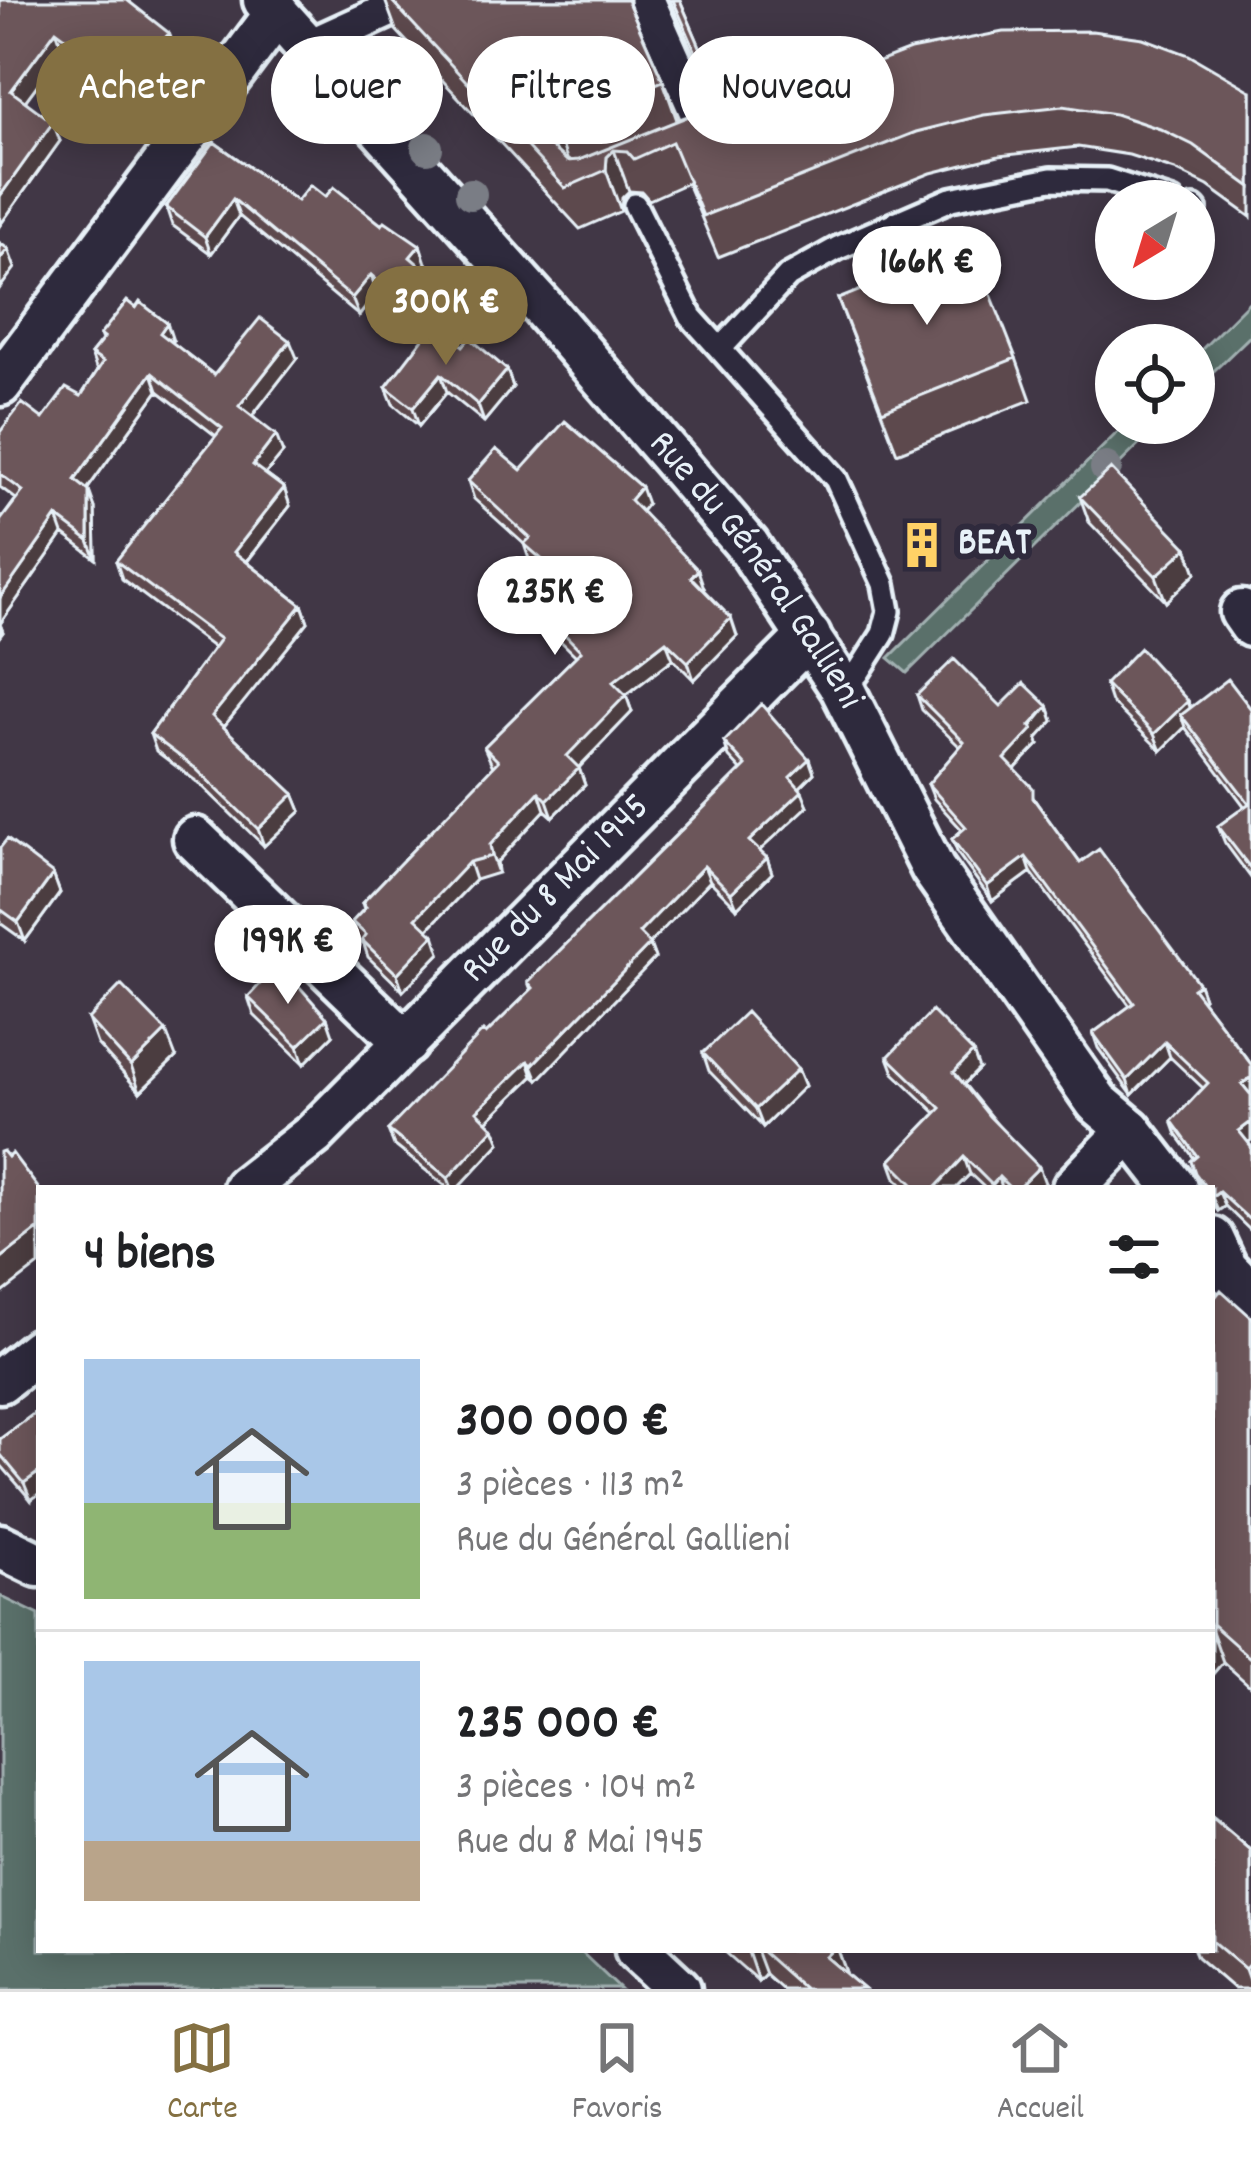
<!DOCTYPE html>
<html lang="fr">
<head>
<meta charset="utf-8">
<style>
	body { margin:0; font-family:Dekko,sans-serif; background:#f6f6f6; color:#202124; height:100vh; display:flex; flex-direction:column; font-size:45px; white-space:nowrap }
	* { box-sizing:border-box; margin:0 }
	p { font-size:39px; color:#757577 }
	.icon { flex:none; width:66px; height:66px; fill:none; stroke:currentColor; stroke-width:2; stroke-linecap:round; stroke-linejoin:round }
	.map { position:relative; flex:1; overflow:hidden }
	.details { position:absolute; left:36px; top:1185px; width:1179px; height:768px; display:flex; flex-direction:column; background:#fff; border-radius:0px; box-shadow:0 6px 30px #0003 }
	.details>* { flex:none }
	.hud { position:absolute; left:36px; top:36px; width:1179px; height:108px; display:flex; gap:24px }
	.needle { width:78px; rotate:218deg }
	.controls { position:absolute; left:1095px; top:180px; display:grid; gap:24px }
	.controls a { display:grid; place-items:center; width:120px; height:120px; border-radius:50%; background:#fff; box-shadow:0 6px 30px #0003; font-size:60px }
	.price { position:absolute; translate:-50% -102px; padding:0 27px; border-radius:42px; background:#fff; color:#222; font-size:39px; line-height:78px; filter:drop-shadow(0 3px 6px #0008) }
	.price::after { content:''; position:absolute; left:50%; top:72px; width:36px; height:27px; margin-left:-18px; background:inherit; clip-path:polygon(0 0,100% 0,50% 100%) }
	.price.active { background:#847042; color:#fff }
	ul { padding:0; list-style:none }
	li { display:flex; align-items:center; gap:36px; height:300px; padding:0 48px }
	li+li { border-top:3px solid #e0e0e0 }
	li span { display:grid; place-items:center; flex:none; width:336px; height:240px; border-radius:0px; color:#555 }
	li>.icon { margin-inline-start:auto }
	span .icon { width:144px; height:144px; fill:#fffc; stroke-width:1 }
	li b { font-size:51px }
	h2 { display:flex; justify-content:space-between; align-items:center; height:144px; padding:0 48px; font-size:51px }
	.chip { padding:0 42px; border-radius:54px; background:#fff; box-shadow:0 6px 30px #0003; font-size:42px; line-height:108px }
	.chip.active { background:#847042; color:#fff }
	.tabs { display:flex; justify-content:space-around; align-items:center; height:168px; border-top:3px solid #e0e0e0; background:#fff; font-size:33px; color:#757577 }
	.tabs a { display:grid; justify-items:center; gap:6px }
	.tabs .active { color:#847042 }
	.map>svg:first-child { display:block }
	.green { fill:#5a706a; stroke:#a1b0b1; stroke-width:3 }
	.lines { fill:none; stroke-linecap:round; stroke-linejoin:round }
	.service-casing { stroke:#e8f1f8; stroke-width:30 }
	.pedestrian-casing { stroke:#e8f1f8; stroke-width:42 }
	.minor-casing { stroke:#e8f1f8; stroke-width:51 }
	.service { stroke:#2f2a3d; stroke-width:21 }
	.pedestrian { stroke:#2f2a3d; stroke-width:33 }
	.minor { stroke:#2f2a3d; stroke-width:42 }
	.tree { fill:#7a7d85 }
	.wall { fill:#5d4a4d; stroke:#e8f1f8; stroke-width:3 }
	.shaded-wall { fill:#4c3c3f; stroke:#e8f1f8; stroke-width:3 }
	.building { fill:#6c565a; stroke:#e8f1f8; stroke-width:3 }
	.labels { text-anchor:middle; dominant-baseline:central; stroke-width:12; stroke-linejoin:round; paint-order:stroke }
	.poi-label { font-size:39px; font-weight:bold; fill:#e8f1f8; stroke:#2f2a3d; text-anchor:start }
	.street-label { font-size:39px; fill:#e8f1f8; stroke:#2f2a3d }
</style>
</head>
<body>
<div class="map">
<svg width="1251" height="1989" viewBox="0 0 1251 1989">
	<rect width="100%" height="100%" fill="#413746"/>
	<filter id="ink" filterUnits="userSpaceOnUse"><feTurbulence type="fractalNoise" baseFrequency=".00833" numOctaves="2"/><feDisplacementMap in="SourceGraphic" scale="24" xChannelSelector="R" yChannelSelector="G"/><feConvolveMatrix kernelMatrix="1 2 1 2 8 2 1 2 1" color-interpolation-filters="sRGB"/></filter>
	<g filter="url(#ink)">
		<path class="green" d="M1251,300V335L1194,390V357Z
			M1127,423H1161L907,673L889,658Z
			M0,1596L39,1615V1950H579L620,1989H0Z"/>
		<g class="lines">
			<defs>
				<path id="service" d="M635,205L691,317L720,349
					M1194,208L1195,209
					M842,688L858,673L883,634L889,611L884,584L836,479L720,349L788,276L838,248L951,199L1051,179L1107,180L1172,201"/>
				<path id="pedestrian" d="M647,0L706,133L687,141
					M308,47L411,0"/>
				<g id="minor">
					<path id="s1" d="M265,0L542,307L748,546L842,688L933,869L1097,1102L1130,1130L1175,1188"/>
					<path d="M0,384L277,13"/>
					<path d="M1242,612L1251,625"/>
					<path d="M195,839L406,1043"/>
					<path id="s2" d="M245,1188L314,1134L809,636"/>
					<path d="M1074,1188L1130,1130"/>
					<path d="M1212,1239L1226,1269L1251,1294"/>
					<path d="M0,1381L39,1350"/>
					<path d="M0,1546L39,1565"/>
					<path d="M637,1950L679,1989"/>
				</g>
			</defs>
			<use href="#service" class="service-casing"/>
			<use href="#pedestrian" class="pedestrian-casing"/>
			<use href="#minor" class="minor-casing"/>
			<use href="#service" class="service"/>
			<use href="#pedestrian" class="pedestrian"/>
			<use href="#minor" class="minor"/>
		</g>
		<g class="tree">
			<circle cx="358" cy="64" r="16"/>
			<circle cx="390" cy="101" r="16"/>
			<circle cx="427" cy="148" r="16"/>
			<circle cx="471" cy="194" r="16"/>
			<circle cx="1106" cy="468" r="16"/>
		</g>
		<path class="wall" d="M0,0L169,33L176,52L138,104L63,50L25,101L60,141L0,225Z
			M385,0H627L663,81L677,120L699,112L712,96L670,0H680L731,119L1251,91V217L1208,186L1175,170L1129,155L1078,147L999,156L931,173L718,257L687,183L649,200L642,192L629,191L622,198L621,211L580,229L396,30Z
			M214,142L297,201L325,197L426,263L420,270L424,281L400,312L377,293L359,316L239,216L211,254L172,225L166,207Z
			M838,299L1016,358L1031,400L897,453Z
			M100,335L173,341L172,343L214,375L297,358L252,416L283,453L265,474L284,488L290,506L247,562L302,605L308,622L223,727L294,794L301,811L264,846L201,785L156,751L150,734L214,648L122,579L116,561L216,436L158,391L87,490L95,508L96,559L63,534L0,624L3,632L0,636V521L16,499L0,487V432L43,419L81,396L97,371L91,354L102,340Z
			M463,346L507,370L513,387L484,422L447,392L419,426L393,404L386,387Z
			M521,470L647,504L641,511L704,588L702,589L737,636L694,680L673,659L626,695L632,712L579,768L585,785L553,817L545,810L497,862L498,873L475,880L427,930L440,953L403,991L368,957L364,945L358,940L352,922L364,909L362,903L493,767L484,747L576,656L538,619L532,601L552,581L530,562L524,544L474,499L468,481Z
			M1080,497L1187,548L1196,573L1166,602L1089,522Z
			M1105,684L1188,701L1190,708L1251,709V878L1225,843L1218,826L1245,807L1185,727L1161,751L1111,702Z
			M917,695L1001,706H1048L1053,721L1037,739L1039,744L1015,769L1038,805L1080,863L1199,984L1204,998L1202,1000L1251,1064V1140L1248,1143L1251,1146V1231L1225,1206L1218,1211L1212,1204V1188H1201L1191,1161L1194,1158L1177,1135L1172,1121L1203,1088L1170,1057L1132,1095L1098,1048L1093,1033L1130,1006L1031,872L992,901L958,854L952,839L962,830L934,799L928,784L960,747L922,710Z
			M724,742L809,759L814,773L799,788L808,806L759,851L767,858L772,873L737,908L710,881L649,943L655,958L538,1080L533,1076L487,1121L494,1128L500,1143L458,1188H448L394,1145L388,1130L531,990L528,982L741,770L729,757Z
			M0,848L53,874L60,893L25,941L0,923Z
			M248,997L333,1035L304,1064L254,1015Z
			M88,1019L176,1057L140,1092L97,1044Z
			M703,1053L798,1069L805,1086L763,1127L709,1071Z
			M888,1057L979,1069L964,1084L1045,1183L1040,1188H985L970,1174L956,1188H906L896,1178L890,1161L936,1113L894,1073Z
			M1212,1301L1251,1317V1687L1223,1662L1212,1675Z
			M39,1410L31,1500L0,1464V1439Z
			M1212,1818L1251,1851V1989H1234L1197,1957L1194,1950H1212Z
			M723,1950H838L847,1975L864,1989H782L765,1974L758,1981Z"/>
		<path class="shaded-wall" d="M56,30L63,50L18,111L11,91Z
			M169,33L176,52L138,104L131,85Z
			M53,122L60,141L0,225V196Z
			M555,126L570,167L551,147Z
			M614,150L629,191L622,198L621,211L606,170L607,157Z
			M233,199L239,216L211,254L205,237Z
			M420,245L426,263L420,270L424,281L400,312L394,295L410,257Z
			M8,249L15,268L0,288V259Z
			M371,275L377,293L359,316L352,298Z
			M167,323L173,341L166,351L160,333Z
			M290,341L297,358L246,424L239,406Z
			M507,370L513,387L484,422L478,405Z
			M152,373L158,391L81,498L75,480Z
			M441,374L447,392L419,426L413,408Z
			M276,435L283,453L259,482L253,465Z
			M641,487L647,504L636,517L630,500Z
			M284,488L290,506L240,569L234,552Z
			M89,491L95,508L96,559L89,541Z
			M57,517L63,534L0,624L3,632L0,636V598Z
			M1187,548L1196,573L1166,602L1156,576Z
			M698,570L704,588L697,595L691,577Z
			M302,605L308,622L218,734L212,716Z
			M731,618L737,636L694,680L688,662Z
			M666,641L673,659L626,695L632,712L573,773L567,756L613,682Z
			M1188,701L1194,719L1181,715L1185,727L1161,751L1154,734Z
			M1048,706L1053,721L1037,739L1039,744L1011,773L1005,759Z
			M809,759L814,773L795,792L790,777Z
			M579,768L585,785L553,817L547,800Z
			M802,791L808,806L755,855L749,841Z
			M539,792L545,810L497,862L498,873L492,856L490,845Z
			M294,794L301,811L264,846L258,829Z
			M1026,857L1031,872L992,901L987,886Z
			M767,858L772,873L737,908L731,893Z
			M469,862L475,880L422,935L416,918Z
			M704,866L710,881L645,948L639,933Z
			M53,874L60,893L25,941L18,922Z
			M434,935L440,953L403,991L397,974Z
			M650,944L655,958L538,1080L532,1065Z
			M1199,984L1204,998L1199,1002L1193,988Z
			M327,1018L333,1035L304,1064L298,1046Z
			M166,1031L176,1057L140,1092L131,1066Z
			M1165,1042L1170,1057L1132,1095L1127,1080Z
			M973,1052L979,1069L960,1088L954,1072Z
			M528,1061L533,1076L482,1126L477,1111Z
			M798,1069L805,1086L763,1127L756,1109Z
			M1251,1077V1096L1242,1084Z
			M1251,1122V1140L1245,1145L1239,1131Z
			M494,1128L500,1143L458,1188H452L448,1178Z
			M964,1157L970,1174L956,1188H935Z
			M1039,1167L1045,1183L1040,1188H1018Z
			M999,1177L1002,1188H993L992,1185Z
			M1219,1192L1225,1206L1218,1211L1212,1197Z
			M39,1229V1265L0,1295V1259Z
			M39,1472V1494L31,1500L24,1483Z
			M1212,1631L1223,1662L1212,1675Z
			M750,1950H756L765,1974L758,1981L748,1952Z
			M833,1950H838L847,1975L826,1957Z
			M1251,1962V1986L1245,1969Z"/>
		<path class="building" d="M0,0H127L169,33L131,85L56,30L11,91L53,122L0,196Z
			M391,0H627L663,81L555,126L551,147L567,161L579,160L699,112L712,96L710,84L673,0H680L731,119L910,50L1003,32L1092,31L1143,38L1189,55L1251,91V187L1193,145L1160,129L1115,114L1063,106L984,115L916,132L703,216L672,142L634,159L627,151L614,150L607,157L606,170L565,188Z
			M214,142L297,201L310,185L325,197L334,187L382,225L385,221L420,245L410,257L418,264L394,295L371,275L352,298L233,199L205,237L166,207Z
			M0,243L8,249L0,259Z
			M972,246L1016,358L882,411L838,299Z
			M127,301L136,308L140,302L167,323L160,333L214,375L260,318L290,341L239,406L276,435L253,465L284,488L234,552L302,605L212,716L294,794L258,829L195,768L150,734L220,639L116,561L222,428L152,373L75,480L89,491V541L57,517L0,598V521L23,491L0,474V432L22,403L43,419L66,388L81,396L103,362L91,354L104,338L100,335Z
			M435,323L463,346L470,338L507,370L478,405L441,374L413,408L386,387Z
			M565,421L641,487L630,500L698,570L691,577L731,618L688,662L666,641L613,682L626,695L567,756L579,768L547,800L539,792L490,845L492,856L469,862L416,918L434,935L397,974L362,940L366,935L352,922L366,907L362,903L498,761L484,747L581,651L532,601L559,574L524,544L530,538L468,481L496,449L521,470Z
			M1111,469L1187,548L1156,576L1080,497Z
			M1140,648L1188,701L1154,734L1105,684Z
			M954,659L1001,706L1024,683L1048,706L1030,726L1033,729L1005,759L1033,788V798L1080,863L1099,849L1199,984L1193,988L1251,1064V1077L1242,1084L1251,1095V1122L1239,1131L1251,1146V1221L1219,1192L1212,1197V1188H1206L1195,1173L1191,1161L1197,1156L1172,1121L1208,1083L1165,1042L1127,1080L1093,1033L1134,1003L1026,857L987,886L952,839L966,827L928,784L964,742L917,695Z
			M1228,679L1251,709V802L1249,803L1181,715Z
			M761,704L809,759L790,777L802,791L749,841L767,858L731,893L704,866L639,933L650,944L532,1065L528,1061L477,1111L494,1128L448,1178L388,1130L483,1031L486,1034L533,988L528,982L746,766L724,742Z
			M1251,802V869L1218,826Z
			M7,839L53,874L18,922L0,909V848Z
			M275,968L295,986L297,984L327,1018L298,1046L248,997Z
			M121,985L166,1031L131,1066L88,1019Z
			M932,1011L973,1052L954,1072L989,1116L1039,1167L1018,1188H1010L999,1177L992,1185L964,1157L935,1188H917L890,1161L941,1108L888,1057Z
			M746,1012L798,1069L756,1109L703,1053Z
			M3,1151L8,1157L12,1153L39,1189V1229L0,1259V1152Z
			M1221,1290L1251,1317V1655L1249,1657L1212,1624V1301Z
			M39,1410V1472L24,1483L0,1454V1439Z
			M1212,1818L1251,1851V1962L1245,1969L1212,1941Z
			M760,1950H833L826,1957L864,1989H804Z"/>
	</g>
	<defs>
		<symbol id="building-bare" viewBox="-9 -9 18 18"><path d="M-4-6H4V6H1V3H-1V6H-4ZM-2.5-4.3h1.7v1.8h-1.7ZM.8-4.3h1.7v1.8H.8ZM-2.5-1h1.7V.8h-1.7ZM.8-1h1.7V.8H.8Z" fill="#ffd166" stroke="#2f2a3d" stroke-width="2.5" paint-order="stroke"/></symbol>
	</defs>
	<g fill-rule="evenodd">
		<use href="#building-bare" x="889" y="512" width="66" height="66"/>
	</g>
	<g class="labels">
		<g class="poi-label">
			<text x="958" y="545">BEAT</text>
		</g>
		<g class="street-label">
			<text stroke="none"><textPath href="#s1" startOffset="753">Rue du Général Gallieni</textPath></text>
			<text stroke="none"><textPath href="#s2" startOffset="432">Rue du 8 Mai 1945</textPath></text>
		</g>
	</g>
</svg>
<div class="controls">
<a><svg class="needle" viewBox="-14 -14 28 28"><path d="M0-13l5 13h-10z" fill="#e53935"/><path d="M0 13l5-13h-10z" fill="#757577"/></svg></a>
<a><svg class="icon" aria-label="locate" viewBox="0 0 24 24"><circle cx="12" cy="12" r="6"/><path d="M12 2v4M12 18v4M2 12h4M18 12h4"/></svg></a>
</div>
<b class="price" style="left:927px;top:328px">166K €</b>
<b class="price active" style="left:446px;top:368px">300K €</b>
<b class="price" style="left:555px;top:658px">235K €</b>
<b class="price" style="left:288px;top:1007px">199K €</b>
<div class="hud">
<a class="chip active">Acheter</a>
<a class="chip">Louer</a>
<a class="chip">Filtres</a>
<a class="chip">Nouveau</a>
</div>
<section class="details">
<h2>4 biens<svg class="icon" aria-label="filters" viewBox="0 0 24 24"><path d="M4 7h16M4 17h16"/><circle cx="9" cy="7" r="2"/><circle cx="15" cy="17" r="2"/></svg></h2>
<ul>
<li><span style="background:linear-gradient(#a9c7e8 60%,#8fb573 0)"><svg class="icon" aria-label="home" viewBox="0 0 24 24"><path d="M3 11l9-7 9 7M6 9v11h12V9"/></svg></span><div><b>300 000 €</b><p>3 pièces · 113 m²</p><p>Rue du Général Gallieni</p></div></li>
<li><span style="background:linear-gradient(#a9c7e8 75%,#b9a48a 0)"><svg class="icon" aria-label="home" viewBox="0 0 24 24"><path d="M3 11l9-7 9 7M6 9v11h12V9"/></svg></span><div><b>235 000 €</b><p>3 pièces · 104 m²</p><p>Rue du 8 Mai 1945</p></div></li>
</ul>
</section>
</div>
<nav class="tabs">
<a class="active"><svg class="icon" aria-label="map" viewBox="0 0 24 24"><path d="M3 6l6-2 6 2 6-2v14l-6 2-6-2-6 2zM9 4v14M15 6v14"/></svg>Carte</a>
<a><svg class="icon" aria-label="saved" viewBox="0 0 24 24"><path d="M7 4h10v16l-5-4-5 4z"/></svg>Favoris</a>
<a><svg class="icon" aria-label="home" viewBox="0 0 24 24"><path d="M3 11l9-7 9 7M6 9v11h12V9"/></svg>Accueil</a>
</nav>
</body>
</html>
